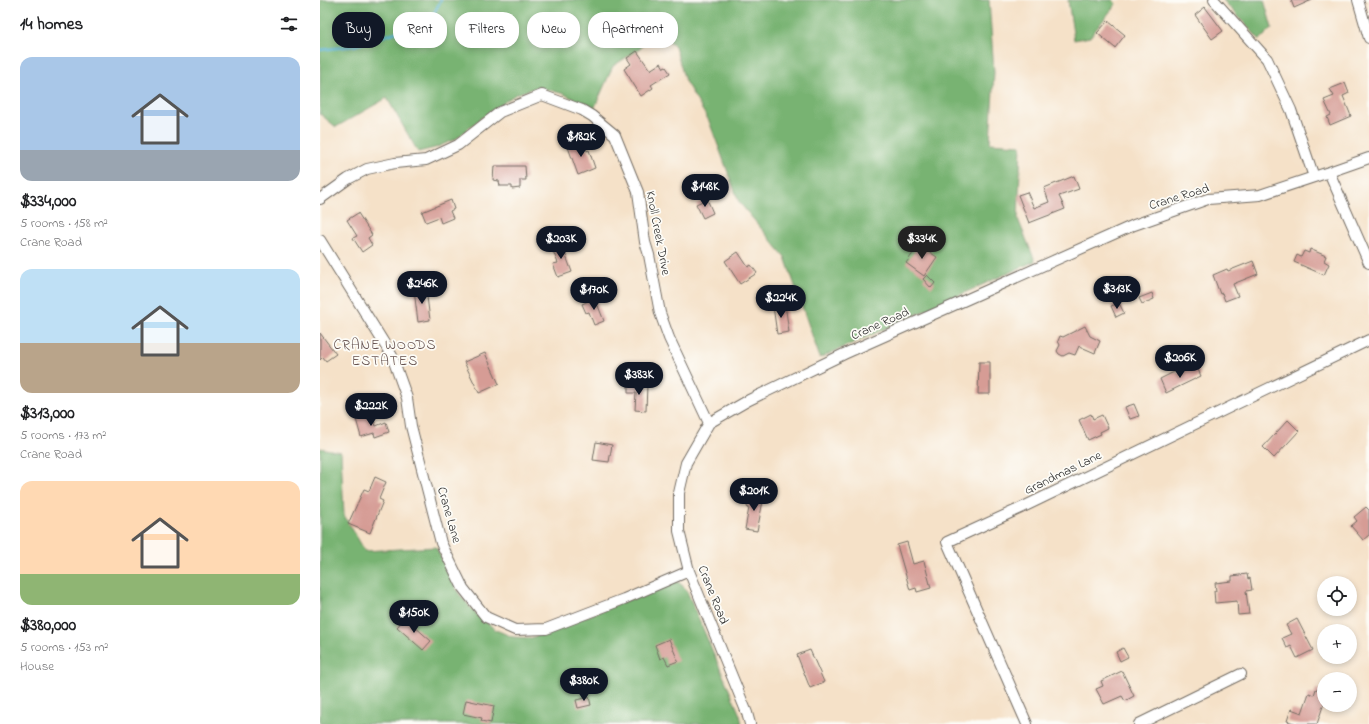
<!DOCTYPE html>
<html lang="en">
<head>
<meta charset="utf-8">
<style>
	body { margin:0; font-family:"Indie Flower",sans-serif; background:#f6f6f6; color:#202124; height:100vh; display:flex; flex-direction:column; font-size:15px; white-space:nowrap }
	* { box-sizing:border-box; margin:0 }
	p { font-size:13px; color:#757577 }
	.icon { flex:none; width:22px; height:22px; fill:none; stroke:currentColor; stroke-width:2; stroke-linecap:round; stroke-linejoin:round }
	.map { position:relative; flex:1; overflow:hidden }
	.side { display:flex; flex-direction:column; background:#fff; width:320px }
	.side>* { flex:none }
	.top-card { position:absolute; left:12px; top:12px; width:380px; height:36px; display:flex; gap:8px }
	.tools { position:absolute; left:997px; top:576px; display:grid; gap:8px }
	.tools a { display:grid; place-items:center; width:40px; height:40px; border-radius:50%; background:#fff; box-shadow:0 2px 6px #0003; font-size:20px }
	.price { position:absolute; translate:-50% -34px; padding:0 9px; border-radius:14px; background:#111827; color:#fff; font-size:13px; line-height:26px; filter:drop-shadow(0 1px 2px #0008) }
	.price::after { content:''; position:absolute; left:50%; top:24px; width:12px; height:9px; margin-left:-6px; background:inherit; clip-path:polygon(0 0,100% 0,50% 100%) }
	.price.on { background:#222; color:#fff }
	ul { padding:0; list-style:none }
	li { display:grid; align-content:center; gap:8px; height:212px; padding:0 20px }
	li span { display:grid; place-items:center; height:124px; border-radius:12px; color:#555 }
	li>.icon { margin-inline-start:auto }
	span .icon { width:72px; height:72px; fill:#fffc; stroke-width:1 }
	li b { font-size:17px }
	h2 { display:flex; justify-content:space-between; align-items:center; height:48px; padding:0 20px; font-size:17px }
	.pill { padding:0 14px; border-radius:16px; background:#fff; box-shadow:0 2px 6px #0003; font-size:14px; line-height:36px }
	.pill.on { background:#111827; color:#fff }
	main { display:flex; flex:1; min-height:0 }
	.map>svg:first-child { display:block }
	.forest { fill:#78b372; stroke:#526f4e }
	.lines { fill:none; stroke-linecap:round; stroke-linejoin:round }
	.stream { stroke:#53b1d2; stroke-width:2.5 }
	.building { fill:#d69c95 }
	.minor-casing { stroke:#726b62; stroke-width:12 }
	.minor { stroke:#fff; stroke-width:10 }
	.labels { text-anchor:middle; dominant-baseline:central; stroke-width:3.5; stroke-linejoin:round; paint-order:stroke }
	.street-label { font-size:13px; fill:#2b2b2b; stroke:#fdfcf7 }
	.neighbourhood-label { font-size:14px; letter-spacing:1px; fill:#675350; stroke:#fdfcf7 }
</style>
</head>
<body>
<main>
<section class="side">
<h2>14 homes<svg class="icon" aria-label="filters" viewBox="0 0 24 24"><path d="M4 7h16M4 17h16"/><circle cx="9" cy="7" r="2"/><circle cx="15" cy="17" r="2"/></svg></h2>
<ul>
<li><span style="background:linear-gradient(#a9c7e8 75%,#9aa5b1 0)"><svg class="icon" aria-label="home" viewBox="0 0 24 24"><path d="M3 11l9-7 9 7M6 9v11h12V9"/></svg></span><div><b>$334,000</b><p>5 rooms · 158 m²</p><p>Crane Road</p></div></li>
<li><span style="background:linear-gradient(#bfe0f5 60%,#b9a48a 0)"><svg class="icon" aria-label="home" viewBox="0 0 24 24"><path d="M3 11l9-7 9 7M6 9v11h12V9"/></svg></span><div><b>$313,000</b><p>5 rooms · 173 m²</p><p>Crane Road</p></div></li>
<li><span style="background:linear-gradient(#ffd9b3 75%,#8fb573 0)"><svg class="icon" aria-label="home" viewBox="0 0 24 24"><path d="M3 11l9-7 9 7M6 9v11h12V9"/></svg></span><div><b>$380,000</b><p>5 rooms · 153 m²</p><p>House</p></div></li>
</ul>
</section>
<div class="map">
<svg width="1049" height="724" viewBox="0 0 1049 724">
	<rect width="100%" height="100%" fill="#fdfcf7"/>
	<filter id="ink" filterUnits="userSpaceOnUse"><feTurbulence type="fractalNoise" baseFrequency=".025" numOctaves="2"/><feDisplacementMap in="SourceGraphic" scale="8" xChannelSelector="R" yChannelSelector="G"/><feConvolveMatrix kernelMatrix="1 2 1 2 8 2 1 2 1" color-interpolation-filters="sRGB"/></filter>
	<filter id="wash" filterUnits="userSpaceOnUse"><feTurbulence type="fractalNoise" baseFrequency=".012" numOctaves="4" result="noise"/><feDisplacementMap in="SourceGraphic" scale="16" xChannelSelector="R" yChannelSelector="G"/><feGaussianBlur stdDeviation="0.9" result="paint"/><feColorMatrix in="noise" values="0 0 0 0 0 0 0 0 0 0 0 0 0 0 0 0 0 1.4 0 .05"/><feComposite in="paint" operator="in"/></filter>
	<g filter="url(#wash)">
		<rect width="100%" height="100%" fill="#f5e1c8"/>
		<path class="forest" d="M0,0H669L674,72L670,143L701,145L698,219L715,261L500,358L465,257L419,202L389,121L365,81L355,46L332,27L321,48L293,66L274,109L244,94L218,87L196,94L160,119L136,139L115,148L98,152L67,98L16,127L0,114Z
			M748,0H793L796,4L770,37L754,40Z
			M903,0H944L952,28L940,40Z
			M0,448L21,452L24,515L45,551L116,547L139,594L157,615L176,630L193,637L211,638L357,581L366,589L420,715L422,724H0Z"/>
		<g class="lines">
			<path class="stream" d="M0,50L34,46L94,26L114,13L121,0"/>
		</g>
		<g id="blocks">
			<path class="building" d="M971,0H992L974,8Z
				M885,7L903,31L892,39L875,15Z
				M788,21L805,35L795,48L777,33Z
				M317,51L330,70L341,63L344,68L346,67L350,73L331,85L333,88L321,96L304,69L311,64L307,58Z
				M1025,83L1029,93L1023,96L1031,116L1010,125L1007,117L1011,115L1004,100L1014,96L1010,89Z
				M264,142L267,151L269,150L275,168L258,175L248,147Z
				M174,166H205L206,180H200V188L192,189V186H180L179,181L173,180Z
				M754,176L759,189L739,196L745,209L709,223L698,195L707,192L714,208L729,202L724,188Z
				M387,199L393,213L383,218L376,204Z
				M131,200L134,209L130,211L133,218L121,223L119,217L106,222L102,212Z
				M38,213L52,235L48,238L52,245L42,252L33,238L37,236L27,220Z
				M240,240L252,272L238,277L233,264L238,263L230,244Z
				M599,245L617,257L604,276L586,263Z
				M990,249L1006,256L1004,261L1009,264L1004,275L974,262L977,255L981,257L984,251L989,253Z
				M418,252L428,267L431,265L437,273L420,284L405,261Z
				M933,261L938,274L913,284L918,296L905,301L902,293L900,294L893,275L907,269L908,271Z
				M607,275L615,283L611,288L603,279Z
				M106,289L110,320L98,322L94,290Z
				M832,293L834,299L822,304L819,298Z
				M275,298L284,321L274,325L269,312L266,313L262,304Z
				M799,303L804,313L796,317L791,306Z
				M465,304L469,332L457,334L453,306Z
				M765,326L770,336L780,341L775,353L759,346L755,355L749,353L743,356L739,354L737,351L740,345L738,341L740,336L743,337Z
				M0,333L16,354L6,361L3,357L0,360Z
				M165,353L179,384L159,393L144,362Z
				M659,362H670V394H658Z
				M876,365L881,376L846,393L840,379L856,371L858,373Z
				M308,384L327,385L326,411L315,410L316,393H308Z
				M814,404L819,416L810,419L805,407Z
				M52,414L56,426L66,422L69,432L55,437L54,433L41,437L36,419Z
				M771,414L773,419L782,415L788,428L780,432L781,434L768,440L759,420Z
				M968,420L979,431L954,458L943,447Z
				M276,442L292,445L289,462L273,460Z
				M55,477L66,482L59,499L63,501L50,533L28,524L44,489L49,491Z
				M430,493L444,496L437,531L425,529L429,508L427,507Z
				M1046,507L1049,510V535L1043,540L1031,526L1037,521L1034,517Z
				M587,542L593,564L604,561L611,588L597,592L596,588L590,590L577,545Z
				M927,574L928,579L930,578L932,590L926,591L929,614L918,615L917,601L895,603L894,591H896L895,583L912,581V576Z
				M85,618L111,641L103,650L77,627Z
				M977,619L993,650L977,658L971,646L967,648L962,638L971,634L966,625Z
				M349,639L358,661L348,665L344,657L340,659L335,645Z
				M803,648L808,657L800,661L796,652Z
				M490,650L504,682L490,688L477,655Z
				M802,671L814,696L805,701L802,696L784,704L776,689L783,686L781,681Z
				M996,689L1004,691V703L997,724H978L967,721L971,709L982,713L989,693L994,695Z
				M269,697L271,705L258,708L256,700Z
				M146,700L174,706L171,723L161,721L162,718L143,714Z"/>
		</g>
	</g>
	<g filter="url(#ink)">
		<use href="#blocks" fill-opacity="0" stroke="#726b62" stroke-width="1"/>
		<g class="lines">
			<defs>
				<path id="minor" d="M894,0L947,59L971,110L994,177
					M1038,0L1049,38
					M1009,172L1049,263
					M0,199L28,179L47,169L75,163L106,160L138,145L180,112L222,95L262,110L272,116L295,135L318,192L325,242L329,255L340,313L349,338L389,423
					M0,240L72,356L87,398L91,426L121,543L143,588L166,617L195,630L226,629L304,599L369,571
					M430,724L427,713L369,571L359,531V493L366,463L389,423L429,400L524,354L814,225L888,199L940,195L1009,172L1049,158
					M707,724L627,542L701,508L1049,340
					M819,724L921,674"/>
			</defs>
			<use href="#minor" class="minor-casing"/>
			<use href="#minor" class="minor"/>
		</g>
	</g>
	<g class="labels">
		<g class="street-label">
			<text transform="translate(859 197) rotate(-17)">Crane Road</text>
			<text transform="translate(338 233) rotate(79)">Knoll Creek Drive</text>
			<text transform="translate(560 324) rotate(-24)">Crane Road</text>
			<text transform="translate(743 473) rotate(-26)">Grandmas Lane</text>
			<text transform="translate(129 515) rotate(74)">Crane Lane</text>
			<text transform="translate(393 595) rotate(68)">Crane Road</text>
		</g>
		<g class="neighbourhood-label">
			<text x="65" y="345">CRANE WOODS<tspan x="65" dy="16">ESTATES</tspan></text>
		</g>
	</g>
</svg>
<div class="tools">
<a><svg class="icon" aria-label="locate" viewBox="0 0 24 24"><circle cx="12" cy="12" r="6"/><path d="M12 2v4M12 18v4M2 12h4M18 12h4"/></svg></a>
<a>+</a>
<a>−</a>
</div>
<b class="price" style="left:261px;top:158px">$182K</b>
<b class="price" style="left:385px;top:208px">$148K</b>
<b class="price" style="left:241px;top:260px">$203K</b>
<b class="price on" style="left:602px;top:260px">$334K</b>
<b class="price" style="left:102px;top:305px">$246K</b>
<b class="price" style="left:797px;top:310px">$313K</b>
<b class="price" style="left:274px;top:311px">$170K</b>
<b class="price" style="left:461px;top:319px">$224K</b>
<b class="price" style="left:860px;top:379px">$206K</b>
<b class="price" style="left:319px;top:396px">$383K</b>
<b class="price" style="left:51px;top:427px">$222K</b>
<b class="price" style="left:434px;top:512px">$201K</b>
<b class="price" style="left:94px;top:634px">$150K</b>
<b class="price" style="left:264px;top:702px">$380K</b>
<div class="top-card">
<a class="pill on">Buy</a>
<a class="pill">Rent</a>
<a class="pill">Filters</a>
<a class="pill">New</a>
<a class="pill">Apartment</a>
</div>
</div>
</main>
</body>
</html>
